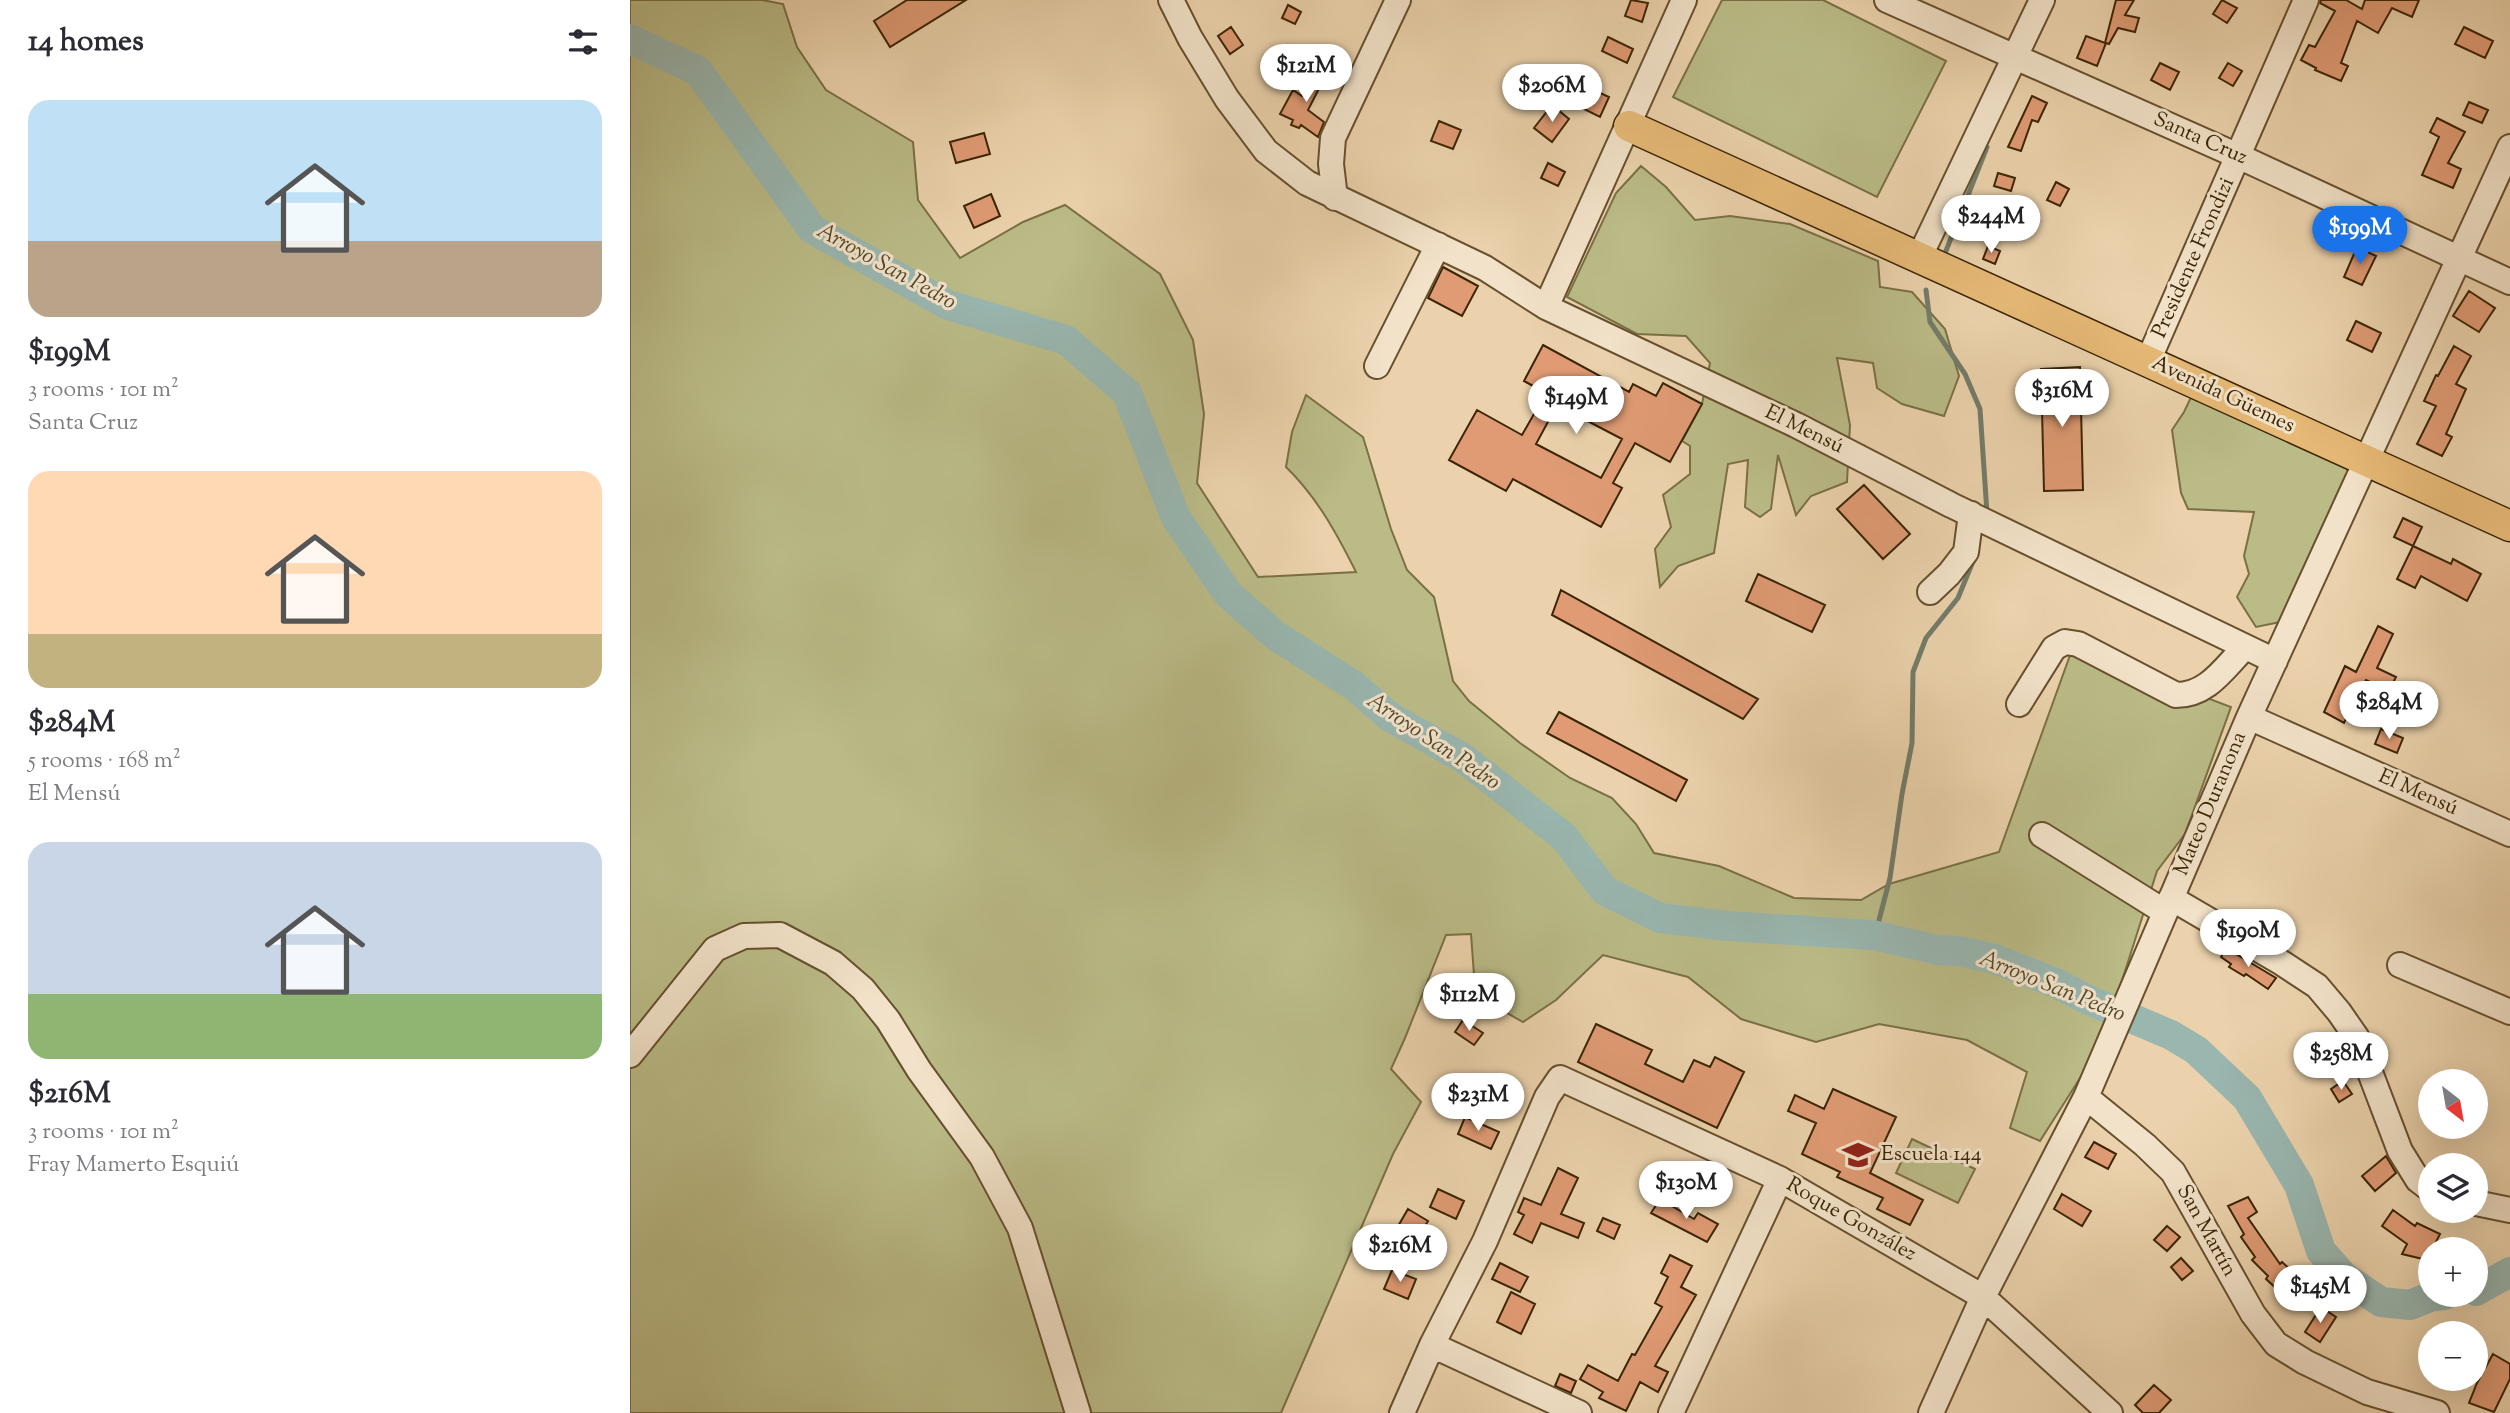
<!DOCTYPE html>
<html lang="en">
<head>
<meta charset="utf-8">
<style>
	body { margin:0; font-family:"Sorts Mill Goudy",serif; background:#f2f2f3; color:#2b2b33; height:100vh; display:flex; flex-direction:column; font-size:26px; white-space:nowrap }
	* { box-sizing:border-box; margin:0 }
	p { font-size:23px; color:#7c7c81 }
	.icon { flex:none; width:38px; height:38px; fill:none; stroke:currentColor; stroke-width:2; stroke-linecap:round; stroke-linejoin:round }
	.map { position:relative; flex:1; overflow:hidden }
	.side { display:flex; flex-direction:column; background:#fff; width:630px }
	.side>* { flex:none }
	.needle { width:46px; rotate:149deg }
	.controls { position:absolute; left:1788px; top:1069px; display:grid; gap:14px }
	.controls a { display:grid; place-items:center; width:70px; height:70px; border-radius:50%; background:#fff; box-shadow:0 7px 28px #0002; font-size:35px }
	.price { position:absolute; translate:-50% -60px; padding:0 16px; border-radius:24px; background:#fff; color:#222; font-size:23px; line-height:46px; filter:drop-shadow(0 2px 4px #0008) }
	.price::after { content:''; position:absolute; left:50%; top:42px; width:21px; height:16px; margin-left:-10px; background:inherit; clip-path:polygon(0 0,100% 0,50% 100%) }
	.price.current { background:#1a73e8; color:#fff }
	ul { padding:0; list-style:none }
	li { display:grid; align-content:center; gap:14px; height:371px; padding:0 28px }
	li span { display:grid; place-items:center; height:217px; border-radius:21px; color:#555 }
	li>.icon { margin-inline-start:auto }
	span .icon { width:126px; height:126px; fill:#fffc; stroke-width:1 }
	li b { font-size:30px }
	h2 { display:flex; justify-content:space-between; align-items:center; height:84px; padding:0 28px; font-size:30px }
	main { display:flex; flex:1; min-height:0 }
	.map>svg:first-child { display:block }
	.green { fill:#babb87; stroke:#7a7045; stroke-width:2 }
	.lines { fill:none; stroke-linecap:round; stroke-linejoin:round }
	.stream { stroke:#737c6a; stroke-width:5 }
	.river { stroke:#99b6af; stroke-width:30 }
	.building { fill:#e09b74; stroke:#3b2503; stroke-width:2; fill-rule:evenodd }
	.minor-casing { stroke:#67502d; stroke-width:28 }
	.major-casing { stroke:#3b2503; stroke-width:33 }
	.minor { stroke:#f2e2c9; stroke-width:24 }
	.major { stroke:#e6b976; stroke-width:30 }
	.labels { text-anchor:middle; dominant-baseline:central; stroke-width:6; stroke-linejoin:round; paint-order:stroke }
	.street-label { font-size:21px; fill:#3b2503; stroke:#f2e2c9 }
	.poi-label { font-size:21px; fill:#3b2503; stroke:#f2e2c9; text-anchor:start }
	.water-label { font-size:23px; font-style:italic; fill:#52492e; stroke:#f2e2c9 }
</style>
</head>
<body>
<main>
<section class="side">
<h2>14 homes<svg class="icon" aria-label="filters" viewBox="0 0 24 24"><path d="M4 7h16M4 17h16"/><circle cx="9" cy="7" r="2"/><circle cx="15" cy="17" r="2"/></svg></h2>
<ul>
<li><span style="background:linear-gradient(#bfe0f5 65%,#b9a48a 0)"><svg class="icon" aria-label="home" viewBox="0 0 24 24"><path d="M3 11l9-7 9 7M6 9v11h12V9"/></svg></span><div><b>$199M</b><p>3 rooms · 101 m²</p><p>Santa Cruz</p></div></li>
<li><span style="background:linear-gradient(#ffd9b3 75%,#c2b280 0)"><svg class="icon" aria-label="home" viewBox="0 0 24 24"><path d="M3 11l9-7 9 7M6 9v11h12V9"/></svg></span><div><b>$284M</b><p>5 rooms · 168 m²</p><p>El Mensú</p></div></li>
<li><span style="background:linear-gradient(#c9d6e8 70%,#8fb573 0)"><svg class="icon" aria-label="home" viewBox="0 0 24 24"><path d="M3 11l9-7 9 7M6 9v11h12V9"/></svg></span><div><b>$216M</b><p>3 rooms · 101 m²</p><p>Fray Mamerto Esquiú</p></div></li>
</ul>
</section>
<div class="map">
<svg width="1880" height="1413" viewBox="0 0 1880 1413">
	<rect width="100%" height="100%" fill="#ebd2ac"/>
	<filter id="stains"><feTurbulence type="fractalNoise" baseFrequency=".00286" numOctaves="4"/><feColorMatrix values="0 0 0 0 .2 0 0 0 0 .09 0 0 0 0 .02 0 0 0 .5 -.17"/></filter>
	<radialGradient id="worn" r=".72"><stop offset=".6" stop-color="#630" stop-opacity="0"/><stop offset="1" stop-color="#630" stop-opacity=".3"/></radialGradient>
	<path class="green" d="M0,0H132L153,4L167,47L196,90L283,142L288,200L330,258L393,222L435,205L530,274L563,340L574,414L567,483L628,577L726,572C707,534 687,497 656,467L662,432L676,395L733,437L761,529L777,570L804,597L823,681L839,701L890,743L940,778L982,798L1006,824L1024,853L1089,866L1164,898L1231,900L1259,884L1369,852L1443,647L1601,707L1555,834L1527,871L1482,1012L1459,1064L1410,1141L1380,1128L1397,1072L1337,1040L1249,1024L1186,1042L1111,1019L1058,977L973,955L926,1000L893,1022L868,1008L846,1002L841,934L816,935L775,1038L761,1069L791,1102L763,1154L651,1413H0Z
		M1092,0H1193L1316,61L1247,197L1043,97Z
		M1011,166L1036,187L1065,220L1100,216L1160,224L1248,261L1250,287L1282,292L1315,329L1329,376L1314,416L1272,404L1247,388L1243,363L1207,358L1220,425L1217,482L1181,496L1166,515L1148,455L1141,509L1130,517L1115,507L1118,460L1098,464L1084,553L1048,566L1030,587L1025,549L1041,527L1033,495L1060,474V446L1052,441L1072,404L1080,363L1056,336L1007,334L937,297L986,193Z
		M1573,372L1729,447L1701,517L1650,622L1626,627L1607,597L1619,574L1614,556L1624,512L1558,509L1551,493L1542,430L1554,412Z
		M1282,1139L1345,1169L1328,1203L1266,1173Z"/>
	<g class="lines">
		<path class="stream" d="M1314,256L1357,147
			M1296,290L1300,322L1335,374L1350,409L1357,513
			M1243,935L1248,924L1260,878L1272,794L1282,743L1283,672L1296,638L1328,598L1344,559"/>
		<path class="river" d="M0,39L68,71L182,229L318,305L436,340L497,393L546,518L598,594L646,636L723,685L760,717L833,758L934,837L975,891L1030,918L1098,926L1243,935L1308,950L1329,951L1365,959L1426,983L1454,998L1541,1035L1566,1050L1617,1098L1669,1185L1691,1251L1714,1277L1751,1302L1780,1305L1800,1297L1815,1295
			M1846,1291L1880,1272"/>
	</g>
	<path class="building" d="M277,0H336L260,47L244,21Z
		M1001,0L1018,3L1012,22L995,16Z
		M1486,0H1504L1495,15L1509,18L1505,32L1488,28L1479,44L1476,43L1467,66L1447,58L1456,36L1475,43Z
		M1592,0L1607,8L1597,23L1583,14Z
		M1691,0H1716L1732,9L1735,0H1789L1782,17L1762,8L1748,33L1727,21L1711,63L1718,66L1711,81L1685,70L1686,68L1671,60L1679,45L1685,47L1705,11L1690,3Z
		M658,5L671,12L665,24L652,18Z
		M601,27L613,45L600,54L588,36Z
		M1834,27L1863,41L1855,58L1825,44Z
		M978,37L1003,49L997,63L972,51Z
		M1530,63L1549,72L1540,90L1521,80Z
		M1598,63L1612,71L1603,86L1589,78Z
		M684,65L698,71L678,110L694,122L688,137L671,125L669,128L661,125L663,120L650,114L663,90L672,96Z
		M957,87L979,97L970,117L948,106Z
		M1402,96L1417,103L1408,122L1402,120L1391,151L1378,147Z
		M1839,102L1858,110L1852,123L1833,115Z
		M922,105L939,119L922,142L904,128Z
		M1807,118L1835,132L1818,163L1831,169L1823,188L1792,175L1809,137L1800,132Z
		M809,121L831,130L823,149L801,141Z
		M354,133L360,154L326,163L320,142Z
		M918,163L935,172L928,186L911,178Z
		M1368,173L1385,178L1381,191L1364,186Z
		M1426,182L1439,189L1430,206L1417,200Z
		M361,194L370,216L344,228L334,206Z
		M1358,246L1370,251L1365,264L1353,259Z
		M1727,247L1746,256L1732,285L1714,277Z
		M813,267L848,286L832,316L798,298Z
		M1839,291L1865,308L1849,332L1823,316Z
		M1726,321L1751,333L1742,352L1717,340Z
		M913,345L999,392L1003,384L1026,396L1033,383L1072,404L1040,462L1005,443L983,483L992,488L971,527L883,479L876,491L819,460L847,410L892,435L916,393L894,381ZM927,405L992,439L971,478L906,444Z
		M1824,346L1841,356L1826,384L1836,389L1816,434L1822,437L1812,456L1787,444L1806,406L1794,401L1806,375L1808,376Z
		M1450,367L1453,490L1414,491L1411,369Z
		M1234,485L1280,534L1253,559L1207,509Z
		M1773,518L1792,527L1783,546L1764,537Z
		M1783,546L1821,564L1823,559L1851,574L1837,601L1791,576L1785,588L1767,579Z
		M1128,574L1195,605L1182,632L1116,601Z
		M931,590L1128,699L1113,719L922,615Z
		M1748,626L1763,634L1747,668L1766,677L1759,691L1736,680L1714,723L1694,712L1715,666L1726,672Z
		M929,712L1057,780L1046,801L917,733Z
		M1751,729L1773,738L1767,753L1745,744Z
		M1596,948L1646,978L1638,989L1616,974L1614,976L1599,967L1601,964L1591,957Z
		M833,1020L853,1033L844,1045L825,1032Z
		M966,1024L1022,1050L1015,1064L1053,1082L1064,1060L1080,1067L1085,1057L1114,1072L1087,1128L948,1062Z
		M1691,1040L1703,1052L1694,1060L1683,1048Z
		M1713,1081L1722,1094L1709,1102L1701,1089Z
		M1203,1089L1266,1117L1240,1173L1293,1200L1280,1225L1247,1209L1253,1198L1207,1177L1210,1172L1172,1154L1186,1123L1158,1111L1165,1095L1194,1109Z
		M835,1117L869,1132L861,1149L828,1134Z
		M1464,1142L1486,1154L1478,1169L1455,1157Z
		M1756,1156L1766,1173L1745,1191L1732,1176Z
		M928,1168L948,1178L931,1214L954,1223L948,1238L911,1223L902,1243L884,1234L894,1215L888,1212L894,1198L911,1205Z
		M808,1189L834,1201L826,1219L800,1207Z
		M1432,1194L1461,1211L1452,1226L1424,1209Z
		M1618,1197L1627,1212L1618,1218L1650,1264L1652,1262L1664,1273L1648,1290L1636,1279L1638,1276L1622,1260L1625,1257L1611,1237L1614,1234L1598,1206Z
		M1030,1199L1064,1219L1068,1213L1088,1224L1077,1242L1021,1213Z
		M778,1209L798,1221L786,1240L767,1228Z
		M1763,1210L1785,1226L1787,1223L1810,1234L1797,1260L1772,1254L1777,1244L1752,1226Z
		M973,1218L990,1225L984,1239L967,1231Z
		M1537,1226L1550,1237L1537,1251L1524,1240Z
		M1040,1255L1062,1266L1051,1287L1066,1295L1025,1366L1038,1372L1028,1392L1010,1382L996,1411L969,1398L973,1392L950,1379L958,1365L988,1381L1002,1354L1005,1355L1032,1307L1025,1303L1038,1277L1031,1273Z
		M1551,1258L1563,1271L1552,1280L1541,1267Z
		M870,1263L898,1277L890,1292L862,1279Z
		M762,1270L786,1279L778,1299L754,1289Z
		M881,1292L905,1304L891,1334L867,1322Z
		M1691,1307L1706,1317L1690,1342L1675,1332Z
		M1863,1354L1880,1364V1379L1864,1412L1839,1403L1847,1383Z
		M930,1374L946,1381L941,1393L925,1386Z
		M1524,1385L1541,1400L1529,1413H1513L1505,1405Z"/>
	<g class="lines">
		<defs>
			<path id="minor" d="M541,0L560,38L597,99L636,151L677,183L855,268L916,307L1166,425L1321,505L1645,661
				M1257,0L1608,156L1880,282
				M705,198L701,164L703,138L768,0
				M1289,258L1412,0
				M916,307L1054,0
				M1518,361L1676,0
				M747,366L808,245
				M1300,592L1319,574L1336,552L1341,514
				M1389,704L1424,648L1435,642L1448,644L1546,695C1578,695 1594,668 1615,647
				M1619,717L1880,834
				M1412,835L1535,912
				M1541,898L1652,963L1687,986L1709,1012L1727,1038L1770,1151L1788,1180L1801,1190
				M1770,965L1880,1012
				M0,1055L85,949L114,936L150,935L203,963L233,989L258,1020L289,1070L352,1157L390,1228L448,1413
				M1456,1097L1515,1145L1543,1172L1623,1314L1646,1344L1675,1362L1737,1392L1807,1413
				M1846,1203L1880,1210
				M802,1345L949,1413
				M772,1413L802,1345L855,1241L917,1097L930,1078L1150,1179L1353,1297L1480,1413
				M1041,1413L1150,1179
				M1301,1413L1353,1297L1456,1097L1619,717L1880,147"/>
			<path id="major" d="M999,126L1880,526"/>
		</defs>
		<use href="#minor" class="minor-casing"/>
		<use href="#major" class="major-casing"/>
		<use href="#minor" class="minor"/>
		<use href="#major" class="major"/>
	</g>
	<defs>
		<symbol id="school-bare" viewBox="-9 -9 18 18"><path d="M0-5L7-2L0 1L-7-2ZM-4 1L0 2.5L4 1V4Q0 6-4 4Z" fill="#8f2418" stroke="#f2e2c9" stroke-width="2.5" paint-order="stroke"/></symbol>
	</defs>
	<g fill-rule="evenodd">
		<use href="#school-bare" x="1206" y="1133" width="44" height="44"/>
	</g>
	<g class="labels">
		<g class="street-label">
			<text transform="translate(1570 139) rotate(24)">Santa Cruz</text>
			<text transform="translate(1564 258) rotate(-66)">Presidente Frondizi</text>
			<text transform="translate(1593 395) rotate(25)">Avenida Güemes</text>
			<text transform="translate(1174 430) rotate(26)">El Mensú</text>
			<text transform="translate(1788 793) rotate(24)">El Mensú</text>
			<text transform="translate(1581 804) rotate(-67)">Mateo Duranona</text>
			<text transform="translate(1221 1220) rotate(30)">Roque González</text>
			<text transform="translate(1576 1231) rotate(61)">San Martín</text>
		</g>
		<g class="poi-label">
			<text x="1251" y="1155">Escuela 144</text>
		</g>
		<g class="water-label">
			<text transform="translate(256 267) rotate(29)">Arroyo San Pedro</text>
			<text transform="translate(803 742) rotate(34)">Arroyo San Pedro</text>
			<text transform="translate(1422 987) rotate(22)">Arroyo San Pedro</text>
		</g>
	</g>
	<rect width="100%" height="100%" filter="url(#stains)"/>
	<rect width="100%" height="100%" fill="url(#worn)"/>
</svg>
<div class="controls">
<a><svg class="needle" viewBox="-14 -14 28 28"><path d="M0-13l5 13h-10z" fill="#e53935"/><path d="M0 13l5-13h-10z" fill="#7c7c81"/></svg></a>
<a><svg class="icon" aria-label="layers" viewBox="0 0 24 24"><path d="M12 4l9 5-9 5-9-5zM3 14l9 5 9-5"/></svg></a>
<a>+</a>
<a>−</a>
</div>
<b class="price" style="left:676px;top:104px">$121M</b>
<b class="price" style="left:922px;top:124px">$206M</b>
<b class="price" style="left:1361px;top:255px">$244M</b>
<b class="price current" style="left:1730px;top:266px">$199M</b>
<b class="price" style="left:1432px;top:429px">$316M</b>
<b class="price" style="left:946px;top:436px">$149M</b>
<b class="price" style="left:1759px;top:741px">$284M</b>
<b class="price" style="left:1618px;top:969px">$190M</b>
<b class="price" style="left:839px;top:1033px">$112M</b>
<b class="price" style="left:1711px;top:1092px">$258M</b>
<b class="price" style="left:848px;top:1133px">$231M</b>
<b class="price" style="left:1056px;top:1221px">$130M</b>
<b class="price" style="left:770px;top:1284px">$216M</b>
<b class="price" style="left:1690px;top:1325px">$145M</b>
</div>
</main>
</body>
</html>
